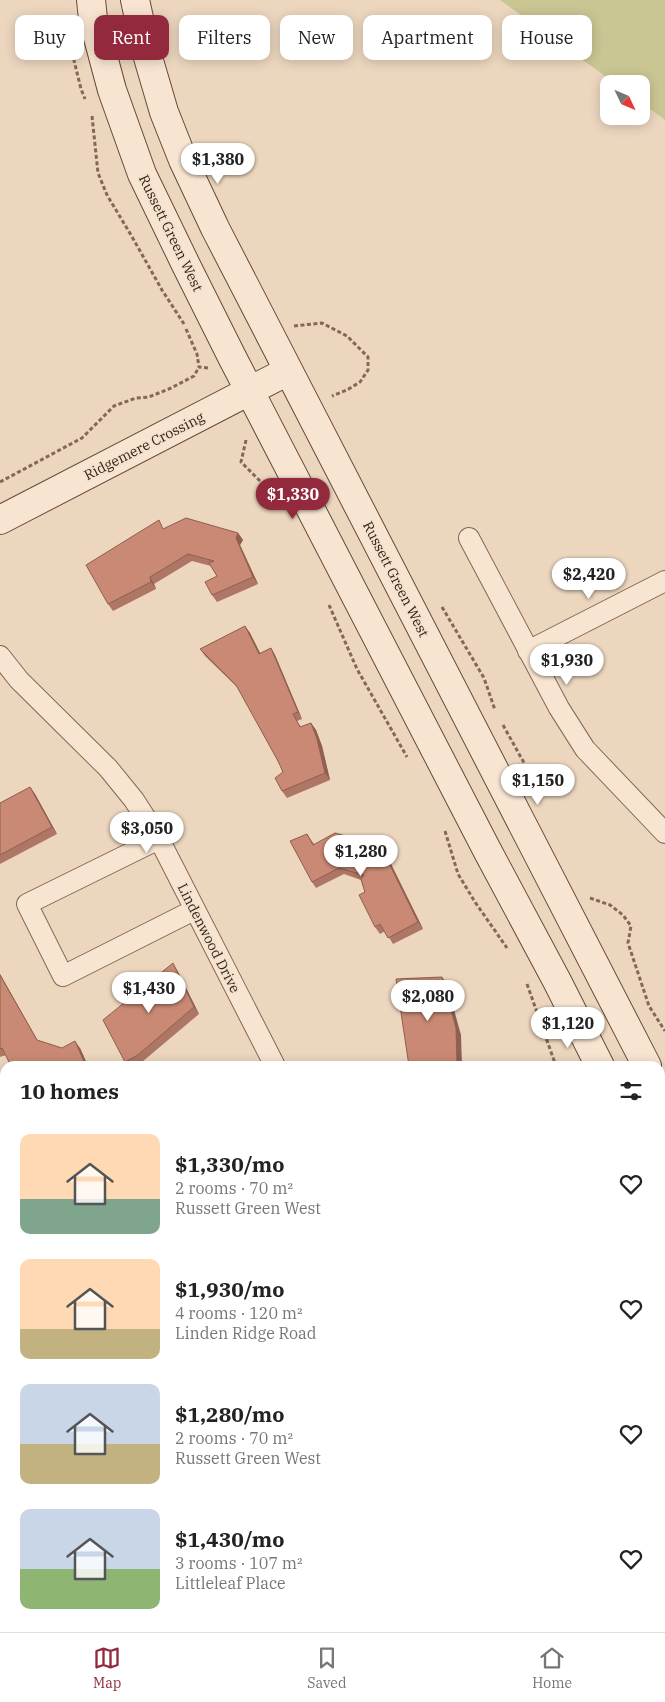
<!DOCTYPE html>
<html lang="en">
<head>
<meta charset="utf-8">
<style>
	body { margin:0; font-family:"IBM Plex Serif",serif; background:#f6f6f6; color:#222; height:100vh; display:flex; flex-direction:column; font-size:19px; white-space:nowrap }
	* { box-sizing:border-box; margin:0 }
	p { font-size:16px; color:#767676 }
	.icon { flex:none; width:28px; height:28px; fill:none; stroke:currentColor; stroke-width:2; stroke-linecap:round; stroke-linejoin:round }
	.map { position:relative; flex:1; overflow:hidden }
	.panel { position:absolute; left:0px; top:1061px; width:665px; height:571px; display:flex; flex-direction:column; background:#fff; border-radius:15px 15px 0 0; box-shadow:0 2px 12px #0003 }
	.panel>* { flex:none }
	.hud { position:absolute; left:15px; top:15px; width:635px; height:45px; display:flex; gap:10px }
	.needle { width:32px; rotate:134deg }
	.tools { position:absolute; left:600px; top:75px; display:grid; gap:10px }
	.tools a { display:grid; place-items:center; width:50px; height:50px; border-radius:10px; background:#fff; box-shadow:0 2px 12px #0003; font-size:25px }
	.price { position:absolute; translate:-50% -42px; padding:0 11px; border-radius:18px; background:#fff; color:#222; font-size:16px; line-height:32px; filter:drop-shadow(0 1px 2px #0008) }
	.price::after { content:''; position:absolute; left:50%; top:30px; width:15px; height:11px; margin-left:-8px; background:inherit; clip-path:polygon(0 0,100% 0,50% 100%) }
	.price.selected { background:#92293c; color:#fff }
	ul { padding:0; list-style:none }
	li { display:flex; align-items:center; gap:15px; height:125px; padding:0 20px }
	li span { display:grid; place-items:center; flex:none; width:140px; height:100px; border-radius:10px; color:#555 }
	li>.icon { margin-inline-start:auto }
	span .icon { width:60px; height:60px; fill:#fffc; stroke-width:1 }
	li b { font-size:21px }
	h2 { display:flex; justify-content:space-between; align-items:center; height:60px; padding:0 20px; font-size:21px }
	.pill { padding:0 18px; border-radius:10px; background:#fff; box-shadow:0 2px 12px #0003; font-size:18px; line-height:45px }
	.pill.selected { background:#92293c; color:#fff }
	.tabs { display:flex; justify-content:space-around; align-items:center; height:70px; border-top:1px solid #e0e0e0; background:#fff; font-size:14px; color:#767676 }
	.tabs a { display:grid; justify-items:center; gap:2px }
	.tabs .selected { color:#92293c }
	.map>svg:first-child { display:block }
	.green { fill:#cac693 }
	.lines { fill:none; stroke-linecap:round; stroke-linejoin:round }
	.street-casing { stroke:#846757; stroke-width:22 }
	.secondary-casing { stroke:#66493b; stroke-width:30 }
	.path { stroke:#846757; stroke-width:3; stroke-dasharray:4 2.5; stroke-linecap:butt }
	.street { stroke:#f8e5d1; stroke-width:20 }
	.secondary { stroke:#f8e5d1; stroke-width:28 }
	.wall { fill:#ae7664 }
	.shaded-wall { fill:#8d6051 }
	.building { fill:#ca8974; stroke:#8d6051 }
	.labels { text-anchor:middle; dominant-baseline:central; stroke-width:4; stroke-linejoin:round; paint-order:stroke }
	.street-label { font-size:14px; fill:#34231c; stroke:#f4e2cd }
</style>
</head>
<body>
<div class="map">
<svg width="665" height="1632" viewBox="0 0 665 1632">
	<rect width="100%" height="100%" fill="#ecd6be"/>
	<path class="green" d="M500,0H665V120L641,102V84H616Z"/>
	<g class="lines">
		<defs>
			<path id="street" d="M469,538L559,708L585,749L665,833
				M528,651L665,581
				M0,656L19,680L108,768L134,800L159,839L275,1066
				M159,839L27,904L63,976L194,910
				M0,1440L5,1442
				M0,1617L5,1607
				M660,1632L665,1627"/>
			<path id="secondary" d="M91,0L93,19L112,90L142,174L186,265L232,357L487,850L557,981L600,1066
				M135,0L147,54L164,112L183,160L215,228L647,1066
				M0,520L288,371
				M660,1092L665,1101
				M660,1181L665,1191"/>
		</defs>
		<use href="#street" class="street-casing"/>
		<use href="#secondary" class="secondary-casing"/>
		<path class="path" d="M69,40L81,89L85,99
			M92,116L98,173L107,195L131,235L162,290L184,324
			M294,326L322,323L347,336L368,357V370L360,382L347,390L332,396
			M186,329L197,354L199,367L208,368
			M246,440L241,462L270,491
			M0,482L82,438L114,406L136,398L149,397L171,388L194,376L199,367
			M329,605L357,669L407,757
			M442,607L484,678L495,710
			M503,725L528,770L539,795
			M445,831L458,874L475,902L507,948
			M590,898L610,905L623,915L631,926L628,943L649,1006L665,1031
			M527,984L556,1066
			M660,1249L665,1256
			M601,1628L606,1632
			M395,1632L398,1628"/>
		<use href="#street" class="street"/>
		<use href="#secondary" class="secondary"/>
	</g>
	<path class="wall" d="M165,528L238,533L243,540L240,545L258,584L217,602L212,595L217,576L211,566L192,561L154,584L156,589L113,611L108,604Z
		M245,626L250,633L260,653L271,648L275,655L302,719L297,721L301,727L311,723L316,730L322,746L330,780L287,798L282,791L283,772L278,761L239,689L205,656L200,649Z
		M30,787L35,794L57,834L0,864V803Z
		M307,834L314,844L388,848L393,855L389,860L423,929L393,944L385,931L380,934L375,927L361,880L344,874L316,888L312,882Z
		M177,970L199,1014L142,1062L135,1066H128L125,1062Z
		M0,974L38,1041L62,1048H80L88,1066H11L6,1055L0,1057Z
		M5,1153V1198L2,1197L0,1194V1178Z"/>
	<path class="shaded-wall" d="M238,533L243,540L240,545L258,584L253,577L236,538Z
		M150,577L154,584L156,589L151,582Z
		M245,626L250,633L264,661L259,654Z
		M271,648L275,655L302,719L298,712Z
		M311,723L316,730L322,746L330,780L325,773Z
		M30,787L35,794L57,834L52,827Z
		M384,853L389,860L423,929L418,922Z
		M173,963L177,970L199,1014L194,1007Z
		M0,974L41,1047L37,1040L0,975Z
		M442,977L447,984L461,1035L462,1066H456Z
		M75,1041L80,1048L88,1066H86Z
		M0,1494L3,1498L0,1502Z"/>
	<path class="building" d="M186,518L238,533L236,538L253,577L212,595L205,582L217,576L209,563L214,561L188,554L150,577L151,582L108,604L86,565L159,520L163,529Z
		M245,626L259,654L271,648L298,712L293,714L300,727L311,723L317,739L325,773L282,791L275,778L283,772L278,761L236,685L200,649Z
		M30,787L52,827L0,855V803Z
		M335,833L388,848L384,853L418,922L388,938L380,924L375,927L359,895L365,892L361,879L364,875L339,868L312,882L290,841L307,834L313,845Z
		M173,963L194,1007L138,1055L125,1062L103,1020Z
		M0,975L37,1040L62,1048L75,1041L86,1066H11L2,1048L0,1049Z
		M442,977L456,1028L457,1063L456,1066H409L396,979Z
		M5,1153V1192L0,1191V1178Z
		M66,1628H108L117,1632H64Z
		M191,1628H218L227,1632H193L190,1630Z
		M449,1628H542L547,1632H445Z"/>
	<g class="labels">
		<g class="street-label">
			<text transform="translate(171 233) rotate(64)">Russett Green West</text>
			<text transform="translate(144 446) rotate(-27)">Ridgemere Crossing</text>
			<text transform="translate(396 579) rotate(63)">Russett Green West</text>
			<text transform="translate(209 938) rotate(63)">Lindenwood Drive</text>
		</g>
	</g>
</svg>
<div class="tools">
<a><svg class="needle" viewBox="-14 -14 28 28"><path d="M0-13l5 13h-10z" fill="#e53935"/><path d="M0 13l5-13h-10z" fill="#767676"/></svg></a>
</div>
<b class="price" style="left:218px;top:185px">$1,380</b>
<b class="price selected" style="left:293px;top:520px">$1,330</b>
<b class="price" style="left:589px;top:600px">$2,420</b>
<b class="price" style="left:567px;top:686px">$1,930</b>
<b class="price" style="left:538px;top:806px">$1,150</b>
<b class="price" style="left:147px;top:854px">$3,050</b>
<b class="price" style="left:361px;top:877px">$1,280</b>
<b class="price" style="left:149px;top:1014px">$1,430</b>
<b class="price" style="left:428px;top:1022px">$2,080</b>
<b class="price" style="left:568px;top:1049px">$1,120</b>
<div class="hud">
<a class="pill">Buy</a>
<a class="pill selected">Rent</a>
<a class="pill">Filters</a>
<a class="pill">New</a>
<a class="pill">Apartment</a>
<a class="pill">House</a>
</div>
<section class="panel">
<h2>10 homes<svg class="icon" aria-label="filters" viewBox="0 0 24 24"><path d="M4 7h16M4 17h16"/><circle cx="9" cy="7" r="2"/><circle cx="15" cy="17" r="2"/></svg></h2>
<ul>
<li><span style="background:linear-gradient(#ffd9b3 65%,#7fa58c 0)"><svg class="icon" aria-label="home" viewBox="0 0 24 24"><path d="M3 11l9-7 9 7M6 9v11h12V9"/></svg></span><div><b>$1,330/mo</b><p>2 rooms · 70 m²</p><p>Russett Green West</p></div><svg class="icon" aria-label="heart" viewBox="0 0 24 24"><path d="M12 20l-8-8c-3-5 5-10 8-4 3-6 11-1 8 4z"/></svg></li>
<li><span style="background:linear-gradient(#ffd9b3 70%,#c2b280 0)"><svg class="icon" aria-label="home" viewBox="0 0 24 24"><path d="M3 11l9-7 9 7M6 9v11h12V9"/></svg></span><div><b>$1,930/mo</b><p>4 rooms · 120 m²</p><p>Linden Ridge Road</p></div><svg class="icon" aria-label="heart" viewBox="0 0 24 24"><path d="M12 20l-8-8c-3-5 5-10 8-4 3-6 11-1 8 4z"/></svg></li>
<li><span style="background:linear-gradient(#c9d6e8 60%,#c2b280 0)"><svg class="icon" aria-label="home" viewBox="0 0 24 24"><path d="M3 11l9-7 9 7M6 9v11h12V9"/></svg></span><div><b>$1,280/mo</b><p>2 rooms · 70 m²</p><p>Russett Green West</p></div><svg class="icon" aria-label="heart" viewBox="0 0 24 24"><path d="M12 20l-8-8c-3-5 5-10 8-4 3-6 11-1 8 4z"/></svg></li>
<li><span style="background:linear-gradient(#c9d6e8 60%,#8fb573 0)"><svg class="icon" aria-label="home" viewBox="0 0 24 24"><path d="M3 11l9-7 9 7M6 9v11h12V9"/></svg></span><div><b>$1,430/mo</b><p>3 rooms · 107 m²</p><p>Littleleaf Place</p></div><svg class="icon" aria-label="heart" viewBox="0 0 24 24"><path d="M12 20l-8-8c-3-5 5-10 8-4 3-6 11-1 8 4z"/></svg></li>
</ul>
</section>
</div>
<nav class="tabs">
<a class="selected"><svg class="icon" aria-label="map" viewBox="0 0 24 24"><path d="M3 6l6-2 6 2 6-2v14l-6 2-6-2-6 2zM9 4v14M15 6v14"/></svg>Map</a>
<a><svg class="icon" aria-label="saved" viewBox="0 0 24 24"><path d="M7 4h10v16l-5-4-5 4z"/></svg>Saved</a>
<a><svg class="icon" aria-label="home" viewBox="0 0 24 24"><path d="M3 11l9-7 9 7M6 9v11h12V9"/></svg>Home</a>
</nav>
</body>
</html>
